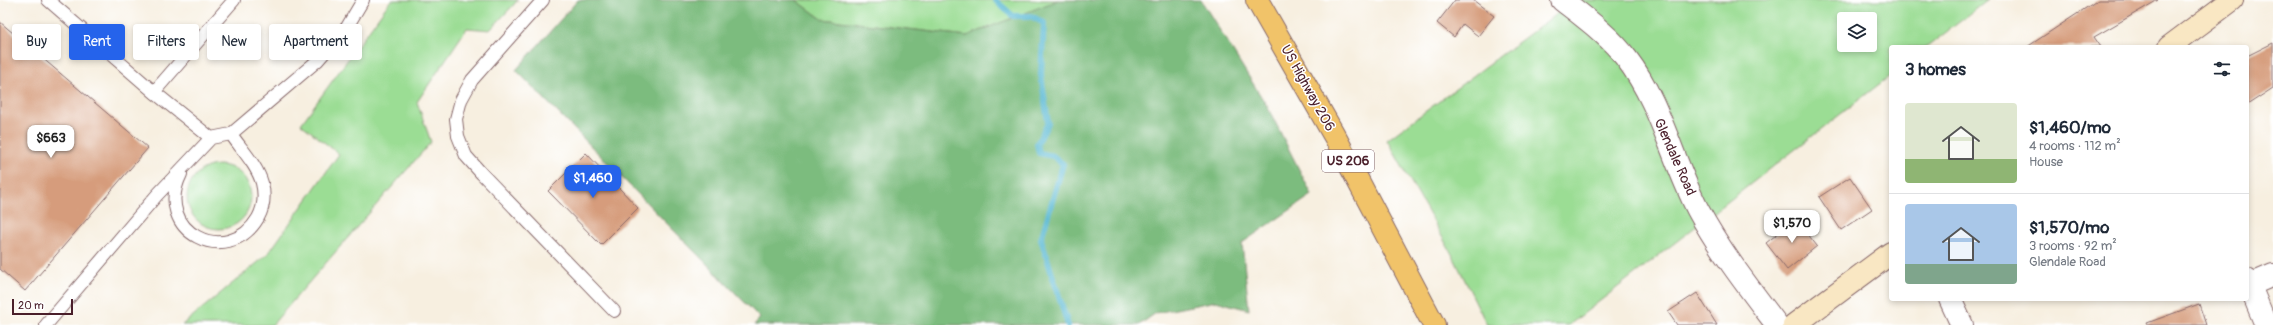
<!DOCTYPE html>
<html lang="en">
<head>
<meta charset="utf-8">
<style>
	body { margin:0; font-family:Pangolin,sans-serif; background:#f2f2f3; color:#1f2937; height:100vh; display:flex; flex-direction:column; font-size:15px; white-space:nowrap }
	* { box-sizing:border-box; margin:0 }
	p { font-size:13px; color:#747a83 }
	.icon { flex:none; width:22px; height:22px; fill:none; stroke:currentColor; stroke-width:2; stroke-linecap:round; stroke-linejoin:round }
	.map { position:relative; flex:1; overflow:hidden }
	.side { position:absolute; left:1889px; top:45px; width:360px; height:256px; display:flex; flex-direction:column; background:#fff; border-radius:4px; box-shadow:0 2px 6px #0003 }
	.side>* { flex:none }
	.top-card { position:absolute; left:12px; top:24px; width:380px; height:36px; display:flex; gap:8px }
	.fabs { position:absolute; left:1837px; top:12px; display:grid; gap:8px }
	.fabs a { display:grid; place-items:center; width:40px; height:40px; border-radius:4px; background:#fff; box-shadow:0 2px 6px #0003; font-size:20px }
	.scale { position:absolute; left:12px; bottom:10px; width:61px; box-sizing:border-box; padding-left:4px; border:2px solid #4a1f2b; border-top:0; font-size:11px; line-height:14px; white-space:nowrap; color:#4a1f2b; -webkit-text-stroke:3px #fff; paint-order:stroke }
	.price { position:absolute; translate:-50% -34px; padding:0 9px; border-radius:8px; background:#fff; color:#222; font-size:13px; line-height:26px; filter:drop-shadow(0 1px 2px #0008) }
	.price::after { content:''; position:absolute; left:50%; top:24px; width:12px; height:9px; margin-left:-6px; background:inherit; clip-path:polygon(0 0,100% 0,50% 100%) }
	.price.active { background:#2563eb; color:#fff }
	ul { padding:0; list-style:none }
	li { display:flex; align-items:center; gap:12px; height:100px; padding:0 16px }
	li+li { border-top:1px solid #e0e1e3 }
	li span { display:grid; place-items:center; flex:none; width:112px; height:80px; border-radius:4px; color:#555 }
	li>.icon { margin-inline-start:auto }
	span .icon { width:48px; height:48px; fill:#fffc; stroke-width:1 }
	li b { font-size:17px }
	h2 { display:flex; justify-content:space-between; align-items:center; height:48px; padding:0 16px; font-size:17px }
	.pill { padding:0 14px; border-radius:4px; background:#fff; box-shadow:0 2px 6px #0003; font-size:14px; line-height:36px }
	.pill.active { background:#2563eb; color:#fff }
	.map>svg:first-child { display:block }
	.green { fill:#9bdd94; stroke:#727e60; fill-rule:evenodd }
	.forest { fill:#7cbc7e; stroke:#636e54 }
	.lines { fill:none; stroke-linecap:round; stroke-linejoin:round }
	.stream { stroke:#51b5d0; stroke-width:6 }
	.building { fill:#d69c7c }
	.lane-casing { stroke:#87686a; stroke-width:14 }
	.street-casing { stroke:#87686a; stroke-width:24 }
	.secondary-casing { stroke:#87686a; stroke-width:24 }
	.highway-casing { stroke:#87686a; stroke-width:24 }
	.lane { stroke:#fff; stroke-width:12 }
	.street { stroke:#fff; stroke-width:22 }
	.secondary { stroke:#f9e7c3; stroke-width:22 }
	.highway { stroke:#f1c369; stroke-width:22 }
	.labels { text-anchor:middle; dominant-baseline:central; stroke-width:3; stroke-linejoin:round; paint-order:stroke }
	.shield { fill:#fff; stroke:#80626b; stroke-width:1 }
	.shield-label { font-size:13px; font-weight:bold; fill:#4a1f2b }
	.street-label { font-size:14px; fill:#4a1f2b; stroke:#fff }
</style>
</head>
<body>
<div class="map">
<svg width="2273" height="325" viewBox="0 0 2273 325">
	<rect width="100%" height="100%" fill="#fff"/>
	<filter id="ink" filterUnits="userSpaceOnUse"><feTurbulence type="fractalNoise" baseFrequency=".025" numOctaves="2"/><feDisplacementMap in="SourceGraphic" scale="8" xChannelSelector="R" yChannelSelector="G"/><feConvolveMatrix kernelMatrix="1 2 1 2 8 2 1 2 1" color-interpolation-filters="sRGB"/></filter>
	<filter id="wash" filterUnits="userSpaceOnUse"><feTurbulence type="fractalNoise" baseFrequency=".012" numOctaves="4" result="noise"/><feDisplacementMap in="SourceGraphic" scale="16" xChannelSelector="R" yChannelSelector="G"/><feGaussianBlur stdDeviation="0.9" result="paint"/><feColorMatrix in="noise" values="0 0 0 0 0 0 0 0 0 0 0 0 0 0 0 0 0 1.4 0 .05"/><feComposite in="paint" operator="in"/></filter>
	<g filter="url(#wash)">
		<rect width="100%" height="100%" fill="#f7efe0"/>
		<path class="green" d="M391,0H518L490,30L467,28L417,102L431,142L272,325H182L268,254L339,154L301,124Z
			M796,0H1058V1L967,36L822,19Z
			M1575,0H1988L1927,47H1891V75L1569,325H1487L1453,256L1387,140ZM1844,19H1870V45H1844Z
			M187 197a32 32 0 1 1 64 0a32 32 0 1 1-64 0Z"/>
		<path class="forest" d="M578,0H796L822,19L967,36L1058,0H1201L1267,106L1312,195L1242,243L1249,310L1216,301L1156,313L1139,325H754L760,318L516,70Z"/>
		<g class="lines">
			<path class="stream" d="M995,0L1013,16H1031L1044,23L1041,74L1048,123L1037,144L1039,153L1053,156L1063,164L1041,239L1068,325"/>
		</g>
		<g id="blocks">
			<path class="building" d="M1455,0H1473L1494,16L1478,36L1463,24L1454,37L1437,23Z
				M2098,0H2158L2094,37L2101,47H2027Z
				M0,22L148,148L25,291L0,269Z
				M2273,43V88L2247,105V56Z
				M586,153L638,208L601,245L548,191Z
				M1850,177L1872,209L1841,230L1819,197Z
				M1796,219L1817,246L1787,270L1766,243Z
				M1697,293L1717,325H1677L1668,312Z
				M2199,304L2206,325H2148L2147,323Z"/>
		</g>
	</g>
	<g filter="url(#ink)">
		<use href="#blocks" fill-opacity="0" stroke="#87686a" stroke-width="1"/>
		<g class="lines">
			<defs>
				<path id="lane" d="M48,0L154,92L211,138
					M543,0L472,80L461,100L456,119L458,136L466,156L482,174L614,311
					M154,92L234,0
					M181,174C152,232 228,269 258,218C264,207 265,195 262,183C257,165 241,149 231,134
					M46,325L157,195L211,138L231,134L317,61L347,27L363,0"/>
				<path id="street" d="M1562,0C1585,18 1610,36 1627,59C1660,102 1673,162 1698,210C1720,251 1749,288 1777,325
					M2247,279L2266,325
					M2250,285L2273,275
					M1950,299L1962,325"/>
				<path id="secondary" d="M2169,47L2232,0
					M1794,325L1891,253"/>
				<path id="highway" d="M1257,0L1334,135L1434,325"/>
			</defs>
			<use href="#lane" class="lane-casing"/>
			<use href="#street" class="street-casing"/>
			<use href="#secondary" class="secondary-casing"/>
			<use href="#highway" class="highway-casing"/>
			<use href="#lane" class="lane"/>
			<use href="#street" class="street"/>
			<use href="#secondary" class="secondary"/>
			<use href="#highway" class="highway"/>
		</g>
	</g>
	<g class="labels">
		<rect class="shield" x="1322" y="150" width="52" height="22" rx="3"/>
		<g class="shield-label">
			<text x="1348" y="161">US 206</text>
		</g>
		<g class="street-label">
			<text transform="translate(1308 88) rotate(61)">US Highway 206</text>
			<text transform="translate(1675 157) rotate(66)">Glendale Road</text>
		</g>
	</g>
</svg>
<div class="fabs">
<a><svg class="icon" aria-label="layers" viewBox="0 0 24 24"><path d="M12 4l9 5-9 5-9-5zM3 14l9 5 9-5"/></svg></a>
</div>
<div class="scale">20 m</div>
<b class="price" style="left:51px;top:159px">$663</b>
<b class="price active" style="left:593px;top:199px">$1,460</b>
<b class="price" style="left:1792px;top:244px">$1,570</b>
<div class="top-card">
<a class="pill">Buy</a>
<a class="pill active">Rent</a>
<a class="pill">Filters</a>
<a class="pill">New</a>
<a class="pill">Apartment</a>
</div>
<section class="side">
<h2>3 homes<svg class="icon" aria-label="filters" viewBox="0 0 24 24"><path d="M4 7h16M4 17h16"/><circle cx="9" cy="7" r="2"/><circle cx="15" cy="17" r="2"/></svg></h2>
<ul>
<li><span style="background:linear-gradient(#dfe7d0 70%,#8fb573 0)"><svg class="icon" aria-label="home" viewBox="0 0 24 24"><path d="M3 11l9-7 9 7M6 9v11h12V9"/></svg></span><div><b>$1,460/mo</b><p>4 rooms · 112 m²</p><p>House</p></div></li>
<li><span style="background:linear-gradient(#a9c7e8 75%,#7fa58c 0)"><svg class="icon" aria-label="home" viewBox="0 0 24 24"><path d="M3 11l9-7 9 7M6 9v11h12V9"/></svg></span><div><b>$1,570/mo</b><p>3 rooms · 92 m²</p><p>Glendale Road</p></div></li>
</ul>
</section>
</div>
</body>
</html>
